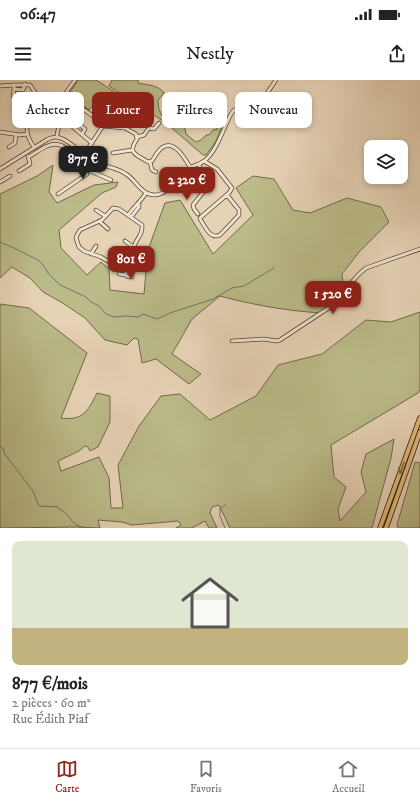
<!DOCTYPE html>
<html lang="fr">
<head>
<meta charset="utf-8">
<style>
	body { margin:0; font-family:"IM FELL DW Pica",serif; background:#f6f6f6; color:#222; height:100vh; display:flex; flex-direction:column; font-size:15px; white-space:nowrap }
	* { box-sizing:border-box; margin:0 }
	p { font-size:13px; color:#767676 }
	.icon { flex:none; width:22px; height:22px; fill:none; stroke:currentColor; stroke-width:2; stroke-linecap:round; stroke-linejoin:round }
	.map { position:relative; height:448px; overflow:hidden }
	.details { display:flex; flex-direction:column; background:#fff; flex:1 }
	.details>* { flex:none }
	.guide { position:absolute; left:12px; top:12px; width:396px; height:36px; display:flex; gap:8px }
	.buttons { position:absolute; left:364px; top:60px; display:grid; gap:8px }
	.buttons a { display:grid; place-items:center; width:44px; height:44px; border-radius:8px; background:#fff; box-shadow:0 2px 6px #0003; font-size:20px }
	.price { position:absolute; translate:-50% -34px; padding:0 9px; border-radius:8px; background:#8f2418; color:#fff; font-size:13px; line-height:26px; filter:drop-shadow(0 1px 2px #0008) }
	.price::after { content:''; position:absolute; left:50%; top:24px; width:12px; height:9px; margin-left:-6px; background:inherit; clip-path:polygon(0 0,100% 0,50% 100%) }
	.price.on { background:#222; color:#fff }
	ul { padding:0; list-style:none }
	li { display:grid; align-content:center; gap:8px; height:212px; padding:0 12px }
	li+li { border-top:1px solid #e0e0e0 }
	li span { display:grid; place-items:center; height:124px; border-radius:8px; color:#555 }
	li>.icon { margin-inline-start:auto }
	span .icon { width:72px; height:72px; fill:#fffc; stroke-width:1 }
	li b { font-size:17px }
	.tag { padding:0 14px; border-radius:8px; background:#fff; box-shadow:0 2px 6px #0003; font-size:14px; line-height:36px }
	.tag.on { background:#8f2418; color:#fff }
	.status { display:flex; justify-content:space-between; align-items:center; height:28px; padding:0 20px; background:#fff; direction:ltr }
	.status svg { height:11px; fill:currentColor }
	header { display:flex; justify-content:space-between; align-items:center; height:52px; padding:0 12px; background:#fff; font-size:18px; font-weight:600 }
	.tabs { display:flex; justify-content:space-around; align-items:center; height:56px; border-top:1px solid #e0e0e0; background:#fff; font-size:11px; color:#767676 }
	.tabs a { display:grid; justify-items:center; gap:2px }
	.tabs .on { color:#8f2418 }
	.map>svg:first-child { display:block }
	.green { fill:#bbba89; stroke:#706848 }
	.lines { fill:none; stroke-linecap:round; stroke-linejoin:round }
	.stream { stroke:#68776d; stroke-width:1 }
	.minor-casing { stroke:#544633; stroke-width:4.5 }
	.highway-casing { stroke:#241708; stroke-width:5.5 }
	.minor { stroke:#efe2cf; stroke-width:3 }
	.highway { stroke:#e3b97a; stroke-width:4 }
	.oneway { stroke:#846841 }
</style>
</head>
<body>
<div class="status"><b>06:47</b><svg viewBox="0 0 49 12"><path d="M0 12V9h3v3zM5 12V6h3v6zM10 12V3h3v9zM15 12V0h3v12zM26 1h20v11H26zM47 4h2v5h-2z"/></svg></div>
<header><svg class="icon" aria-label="menu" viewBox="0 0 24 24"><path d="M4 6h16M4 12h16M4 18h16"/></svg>Nestly<svg class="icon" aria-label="share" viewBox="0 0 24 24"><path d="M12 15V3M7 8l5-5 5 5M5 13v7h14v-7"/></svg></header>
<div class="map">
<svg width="420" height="448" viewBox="0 0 420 448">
	<rect width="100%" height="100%" fill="#e6d2b5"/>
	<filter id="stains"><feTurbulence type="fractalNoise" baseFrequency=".005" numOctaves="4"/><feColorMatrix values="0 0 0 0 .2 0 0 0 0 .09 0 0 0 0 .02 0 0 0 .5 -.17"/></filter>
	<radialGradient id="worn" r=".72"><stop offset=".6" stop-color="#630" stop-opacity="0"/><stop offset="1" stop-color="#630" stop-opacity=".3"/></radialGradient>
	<path class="green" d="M78,0H96L124,18L115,36L96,22L89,30L74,19L66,18Z
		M112,0H138V3C147,5 159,5 164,13L158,20C158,34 164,41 177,46L183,44L185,49L186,54L196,62L201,60L206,55H209L214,49L216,50L219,43L211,40L213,34L222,37L225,36L226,37L216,61L206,75H203L166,43L109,6Z
		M53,85L49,112L57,123L94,105L118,102L116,107L102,113L59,150L61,168L87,195L101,182L109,189L110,210L144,214L148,170L165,123L180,120L213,174L253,135L236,108L253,96L274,99L293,130L310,133L347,118L381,127L389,142L359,172L342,194L343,208L322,233C287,231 254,225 220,216L192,239L172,274L201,294L189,304L156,279L142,283L138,259L134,258L127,265L105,260L85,238L61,222L43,212L30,198L12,187L0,198V114L37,96Z
		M0,224L29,228L87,273L61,338C83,341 88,331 97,313L110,316V342L98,367L90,371L88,367L85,366L79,371L58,381L61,391L99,377L109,398L111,428H123L118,385L139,346L161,316L180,314L210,340L256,316L278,285L322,274L366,240L391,242L420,232V310L418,313L331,365L334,397L346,407L338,429L340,441L366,412L361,392L366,374L394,359L391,378L372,448H230L219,425L212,427L210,433L217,448H209L205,441L192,448H176L181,445L178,441L132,445L122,442L98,440L100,448L76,447L0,448Z
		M415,382L420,383V448H398L397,445Z"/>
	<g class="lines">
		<path class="stream" d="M0,162L14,168L38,180L44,186L48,193L60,205L86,217L91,222L99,226L106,234L114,237L126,236L138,237L143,234L157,239L170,233L213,219L232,208L244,206L274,188
			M0,367L4,369V373L33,411L39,426L58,427L59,429C73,435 67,444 85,448
			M225,448L220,436V428L226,425"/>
		<defs>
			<path id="minor" d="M25,4L23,10L14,9V5H30L42,23
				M0,6L14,5
				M13,16L14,9
				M36,28L42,36L46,37
				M17,34L30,37
				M41,43L44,44L46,37L51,34H55
				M103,46L125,48L136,54L137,59C127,74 136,74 148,82L152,81C155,76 159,68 165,66C176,62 185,79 190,87
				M123,48L124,42L128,34L126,29
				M0,52L20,55L27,54
				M82,54L85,49L75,41L73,42V47L92,63
				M57,55L65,14L75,0
				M137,57L144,55L149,48L154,49L159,43
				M9,67L15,63L16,55
				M34,67C25,55 25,45 32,31C58,5 79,26 102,43L103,46L81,79
				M113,73L132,70
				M29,77C37,72 50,61 60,65C67,67 74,75 81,79
				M81,79L88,90L111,100
				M204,81L217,89L232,108L229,113L201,137L200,139C205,146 210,160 220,155L239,135V130L227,115
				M150,82L152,90L156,92
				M0,89L48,59C53,57 57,56 63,59C71,63 79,71 87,76C93,79 98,83 104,85C111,88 119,89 126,94C136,100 141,115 155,115C169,114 176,99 185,91C190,85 198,86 204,81C216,73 224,47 231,34L234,30L263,19L276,0
				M19,91L30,84L28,76
				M0,102L10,96
				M58,114L87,94
				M113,128L119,129L142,145C143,154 138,157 135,164C133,169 134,176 132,181L124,188L118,187L101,177L84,171L79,167L76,158L77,155L80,150L102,140Z
				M96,130L105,136
				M198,134L194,129L193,125L208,106L209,103L202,95L199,84
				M128,135C134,127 141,121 146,113
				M131,137L139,127V124
				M99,141L108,149
				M125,161L132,166H134
				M91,174L96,166
				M119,194L126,195L127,186
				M126,195V196L132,197
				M232,261L264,259L276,261L280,260L330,227L358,195L366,188L420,169"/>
			<path id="highway" d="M380,448L420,338
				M386,448L420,352"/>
		</defs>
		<use href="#minor" class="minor-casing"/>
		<use href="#highway" class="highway-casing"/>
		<use href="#minor" class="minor"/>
		<use href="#highway" class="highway"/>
	</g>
	<defs><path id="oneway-shaft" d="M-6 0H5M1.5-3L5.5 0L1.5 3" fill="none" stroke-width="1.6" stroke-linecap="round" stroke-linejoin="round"/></defs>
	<use class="oneway" href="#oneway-shaft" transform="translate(402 388) rotate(109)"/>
	<rect width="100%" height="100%" filter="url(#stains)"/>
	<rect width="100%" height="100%" fill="url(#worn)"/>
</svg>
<div class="buttons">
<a><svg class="icon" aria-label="layers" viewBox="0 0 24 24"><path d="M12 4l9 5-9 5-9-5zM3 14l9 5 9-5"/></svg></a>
</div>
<b class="price on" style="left:83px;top:100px">877 €</b>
<b class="price" style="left:187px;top:121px">2 320 €</b>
<b class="price" style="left:131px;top:200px">801 €</b>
<b class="price" style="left:333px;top:235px">1 520 €</b>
<div class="guide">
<a class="tag">Acheter</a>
<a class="tag on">Louer</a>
<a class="tag">Filtres</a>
<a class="tag">Nouveau</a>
</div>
</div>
<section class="details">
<ul>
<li><span style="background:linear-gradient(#dfe7d0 70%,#c2b280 0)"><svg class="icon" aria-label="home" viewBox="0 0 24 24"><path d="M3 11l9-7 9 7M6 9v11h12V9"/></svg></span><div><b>877 €/mois</b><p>2 pièces · 60 m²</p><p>Rue Édith Piaf</p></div></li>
</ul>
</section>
<nav class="tabs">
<a class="on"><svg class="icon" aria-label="map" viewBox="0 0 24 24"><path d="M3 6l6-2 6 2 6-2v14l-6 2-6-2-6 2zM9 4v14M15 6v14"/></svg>Carte</a>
<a><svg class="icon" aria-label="saved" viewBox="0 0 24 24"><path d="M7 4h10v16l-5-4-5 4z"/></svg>Favoris</a>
<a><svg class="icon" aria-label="home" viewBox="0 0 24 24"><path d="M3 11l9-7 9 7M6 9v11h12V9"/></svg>Accueil</a>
</nav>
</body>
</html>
